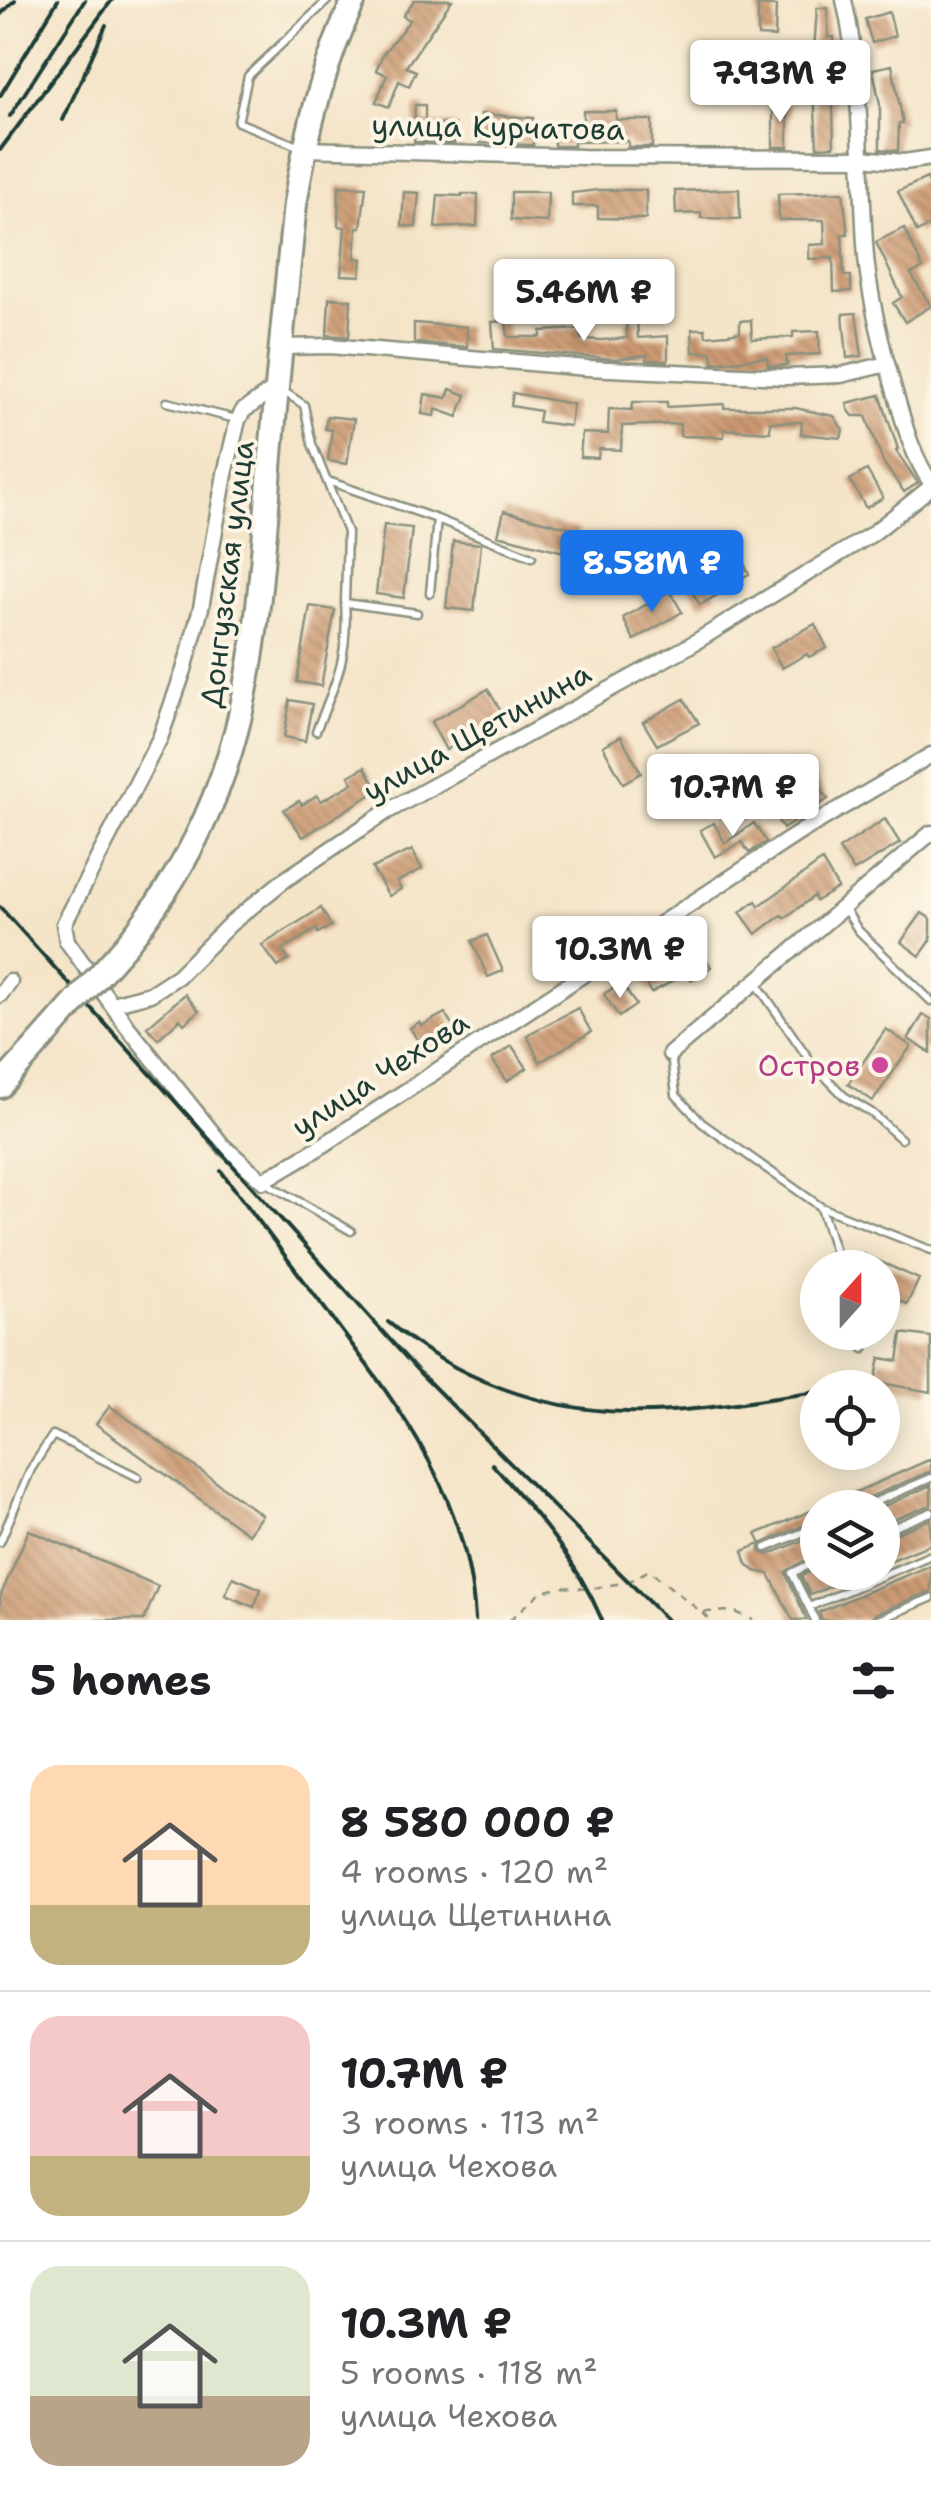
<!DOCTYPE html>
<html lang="en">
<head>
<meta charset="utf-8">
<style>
	body { margin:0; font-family:"Shantell Sans",sans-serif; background:#f6f6f6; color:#202124; height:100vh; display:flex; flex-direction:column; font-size:38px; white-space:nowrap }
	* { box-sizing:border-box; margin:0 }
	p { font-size:32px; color:#757577 }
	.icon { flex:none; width:55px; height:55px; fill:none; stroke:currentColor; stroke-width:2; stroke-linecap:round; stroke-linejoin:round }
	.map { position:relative; height:1620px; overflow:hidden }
	.sheet { display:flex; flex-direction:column; background:#fff; flex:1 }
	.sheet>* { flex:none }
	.needle { width:65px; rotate:21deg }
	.fabs { position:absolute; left:800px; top:1250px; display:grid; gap:20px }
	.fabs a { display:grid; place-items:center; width:100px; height:100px; border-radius:50%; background:#fff; box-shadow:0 5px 25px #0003; font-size:50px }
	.price { position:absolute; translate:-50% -85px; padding:0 22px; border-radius:10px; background:#fff; color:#222; font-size:32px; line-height:65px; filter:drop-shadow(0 2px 5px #0008) }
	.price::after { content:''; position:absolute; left:50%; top:60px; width:30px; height:22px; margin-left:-15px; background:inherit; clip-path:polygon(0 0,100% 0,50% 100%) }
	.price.on { background:#1a73e8; color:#fff }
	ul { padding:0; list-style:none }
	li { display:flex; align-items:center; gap:30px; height:250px; padding:0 30px }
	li+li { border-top:2px solid #e0e0e0 }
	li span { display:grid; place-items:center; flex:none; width:280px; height:200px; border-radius:30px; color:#555 }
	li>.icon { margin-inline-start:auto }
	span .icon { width:120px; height:120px; fill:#fffc; stroke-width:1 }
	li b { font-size:42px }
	h2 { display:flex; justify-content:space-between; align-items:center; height:120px; padding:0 30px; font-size:42px }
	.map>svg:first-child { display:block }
	.building { fill:url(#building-back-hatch) }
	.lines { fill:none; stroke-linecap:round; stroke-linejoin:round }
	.service-casing { stroke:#8a907e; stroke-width:11 }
	.minor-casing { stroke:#8a907e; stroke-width:19 }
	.trunk-casing { stroke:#8a907e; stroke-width:28 }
	.path { stroke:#8a907e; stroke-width:2.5; stroke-dasharray:8 8; stroke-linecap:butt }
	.service { stroke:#fff; stroke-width:6 }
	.minor { stroke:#fff; stroke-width:14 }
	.trunk { stroke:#fff; stroke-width:22 }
	.rail { stroke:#1f3d34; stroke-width:4 }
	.trunk-bridge-casing { stroke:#8a907e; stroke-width:28; stroke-linecap:butt }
	.trunk-bridge { stroke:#fff; stroke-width:22 }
	.hotel-dot { fill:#d1479c; stroke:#fcf5e5; stroke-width:4 }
	.labels { text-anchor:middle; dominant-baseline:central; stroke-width:8; stroke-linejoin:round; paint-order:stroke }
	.street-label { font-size:30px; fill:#1f3d34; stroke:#fcf5e5 }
	.hotel-label { font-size:30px; fill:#b23c85; stroke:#fcf5e5; text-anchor:end }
</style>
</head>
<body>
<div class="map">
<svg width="931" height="1620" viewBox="0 0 931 1620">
	<defs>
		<pattern id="building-back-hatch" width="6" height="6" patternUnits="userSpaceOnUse" patternTransform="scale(2.5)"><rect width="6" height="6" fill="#cc9971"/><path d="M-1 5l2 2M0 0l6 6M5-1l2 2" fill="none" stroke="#a57e5e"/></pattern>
	</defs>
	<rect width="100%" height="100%" fill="#fcf5e5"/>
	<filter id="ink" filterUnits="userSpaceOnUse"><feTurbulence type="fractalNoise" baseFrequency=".01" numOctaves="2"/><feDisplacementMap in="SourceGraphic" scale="20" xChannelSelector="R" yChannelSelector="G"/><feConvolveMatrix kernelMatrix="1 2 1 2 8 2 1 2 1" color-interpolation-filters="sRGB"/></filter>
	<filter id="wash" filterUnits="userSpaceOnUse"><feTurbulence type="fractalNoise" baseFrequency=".0048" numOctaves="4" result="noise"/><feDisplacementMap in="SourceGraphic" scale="40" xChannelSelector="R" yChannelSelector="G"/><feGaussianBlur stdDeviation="2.25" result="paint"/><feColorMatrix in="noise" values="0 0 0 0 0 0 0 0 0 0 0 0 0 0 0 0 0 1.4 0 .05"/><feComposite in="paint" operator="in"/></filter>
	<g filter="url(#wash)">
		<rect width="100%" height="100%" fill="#f4e4c8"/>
		<g id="blocks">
			<path class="building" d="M414,0H452L406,67L416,71L409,86L399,81L389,107L376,102L387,75L376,70L383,54L410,20L403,16Z
				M758,5L776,6L775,37L758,36Z
				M817,8H828V37H834V50H814Z
				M889,12L895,36L872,43L865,19Z
				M892,65L903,123H899L898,151L880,149V105L873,69Z
				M832,70L834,146L817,147L813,72Z
				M773,104H788V147H773Z
				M415,105H425V124H454V143L414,142Z
				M583,111H616V120H652V147H628V141L574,142V146H554V126H583Z
				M481,114L533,118V145L480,143Z
				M927,178L931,187V225L917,232L898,191Z
				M339,186L366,187L361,227H357L355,258L362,259L360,276L341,275L345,227L338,226Z
				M739,189L740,219L701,218V213L676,214L675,191Z
				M598,190H646V219L598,218V206H572V193Z
				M404,192L419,193L416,227L402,226Z
				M511,192H548L547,222L511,220Z
				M843,192L848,234H842L844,276H851V291L834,292L833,258L809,259V245L825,244L824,220H779L778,194Z
				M462,194H478L477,226L435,228L438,195L462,196Z
				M904,228L923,268L911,274L931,306L905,322L893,303L902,297L876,242Z
				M329,298L351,300L349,337L327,335Z
				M856,313L862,356L847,358L843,314Z
				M626,320H637L638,338L668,336V361L647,360V355L615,359L494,349L492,322L506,321L508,337H541V331L581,329V339L602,340L627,338Z
				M751,320L752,339L793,337V332L819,331L820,354L786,356L787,365L775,366H768L767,357L713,363L712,352H693L692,329H705L706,336L728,334L740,332V321Z
				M414,323L467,327V347L414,343Z
				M450,389L466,395L458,417L436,409L435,416L422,414L425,394L447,398Z
				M513,393L573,404L570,426L538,422L540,411L511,406Z
				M880,395L898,449L896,451L918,483L904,492L883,462L866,416H853L848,409L847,403Z
				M633,402H667V407L724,404V408H795L834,416L843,430L841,438L801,434L802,422H770V432L724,429V437L680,436V424L647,425L622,426L621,450L599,449L598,458L580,457L582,433L608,434L609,409L632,410Z
				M327,416L354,419L347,464L328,461L332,430L325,429Z
				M867,470L883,498L866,508L850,480Z
				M504,511L579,530L572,554L498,535Z
				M384,525L412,528L404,598L376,594Z
				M453,541L481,544L474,611L446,608Z
				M735,546L749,574L734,582L719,554Z
				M701,568L717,595L700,605L684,578Z
				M670,591L682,612L634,640L623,618Z
				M310,606L335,610L321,686L297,682Z
				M815,624L827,648L809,657L807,654L782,668L771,648Z
				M488,689L504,717L446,750L431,722Z
				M684,699L699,723L657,745L643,722Z
				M290,700L312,704L305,741L284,737Z
				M621,736L641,773L623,783L603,746Z
				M365,767L378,790L303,837L284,810L299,801L302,805L317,795L321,801L353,783L349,776Z
				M814,779L828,799L783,829L769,806Z
				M885,819L900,843L854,871L839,849Z
				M714,823L725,843L754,823L766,842L749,853L742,842L715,857L700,830Z
				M412,850L422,869L397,882L401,889L389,896L372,868Z
				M822,861L838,888L816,901L814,896L785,918L782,915L756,934L740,912L756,901L759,906Z
				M321,908L331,926L318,933L316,929L282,950L289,960L278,967L262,945Z
				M922,913L931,919V940L920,956L901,942Z
				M487,935L503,971L488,977L472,941Z
				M694,942L711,967L691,980L687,973L651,993L638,971L658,960L661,965Z
				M616,986L618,991L624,987L636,1005L619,1017L604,994Z
				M185,994L199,1011L184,1024L180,1019L158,1039L147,1027Z
				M578,1008L591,1032L540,1062L527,1035Z
				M445,1013L455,1031L425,1052L410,1028L419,1022L421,1026Z
				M923,1015L931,1019V1053L908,1039Z
				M886,1029L911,1046L873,1101L848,1084Z
				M512,1046L527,1068L507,1081L492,1059Z
				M863,1254L919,1279L907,1304L882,1293V1268H857Z
				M902,1333L931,1337V1392L875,1382L880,1358L898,1361Z
				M110,1406L262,1515L248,1534L96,1424Z
				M931,1459V1471L858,1502L854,1508H820Z
				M931,1485V1505L882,1524V1508H880Z
				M818,1508V1519L761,1544L756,1534Z
				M931,1519V1544L882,1564V1539Z
				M29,1530L158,1586L144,1620H0V1597Z
				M818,1534V1553L785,1572L807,1620H793L769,1574L755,1571L747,1564L743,1551L760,1544V1552L768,1555Z
				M931,1565V1591L875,1614L871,1620H822L819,1612Z
				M818,1568V1572L862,1573L810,1595L801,1576Z
				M233,1577L261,1589L254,1607L225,1595Z"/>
		</g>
	</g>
	<g filter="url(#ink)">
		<use href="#blocks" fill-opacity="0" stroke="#8a907e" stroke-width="2.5"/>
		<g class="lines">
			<defs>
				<path id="service" d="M300,147L238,122L248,76L328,0
					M283,391L304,405L312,444L347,532L345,603L417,613
					M167,402L236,419
					M328,481L437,519L532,557
					M430,593L437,519
					M316,731C336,683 349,657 345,603
					M845,909L858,930L931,1001
					M757,984L811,1062L844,1096L872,1113L901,1139
					M671,1055L676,1095L702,1123L821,1207L931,1250
					M265,1182L351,1231
					M821,1208L840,1268
					M859,1332L864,1349
					M861,1508L931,1478
					M882,1532L931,1512
					M0,1542L31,1469L53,1435L138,1477
					M766,1548L818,1526
					M809,1607L931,1555
					M815,1620L792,1573L818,1560
					M878,1620L931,1598"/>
				<path id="minor" d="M844,0C862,79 860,162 865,243C867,287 882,349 895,392C905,426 911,453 931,483
					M304,149L583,157L862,158L904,162L931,158
					M281,347L330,346L587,368L785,377L841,375L887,364
					M277,387L243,411L238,420L225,474L201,608L184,670L160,738L64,924L67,941L127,1026L223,1146L263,1181L325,1144L802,831L931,755
					M0,995L10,982
					M112,1004L150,994L178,976L230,924L283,881L386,812L687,647L872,534L931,487
					M670,1054L931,833"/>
				<path id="trunk" d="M126,945C250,792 255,657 270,468C277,380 286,292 295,204C306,133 323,65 354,0
					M0,1086L31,1052"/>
			</defs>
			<use href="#service" class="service-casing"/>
			<use href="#minor" class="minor-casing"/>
			<use href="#trunk" class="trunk-casing"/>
			<path class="path" d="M703,1613L710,1620
				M510,1620L541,1592L565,1587L588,1589L628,1582L649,1570L701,1612L733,1611L753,1620"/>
			<use href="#service" class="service"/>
			<use href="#minor" class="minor"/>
			<use href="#trunk" class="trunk"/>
			<path class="rail" d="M0,15L15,0
				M0,96L58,0
				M10,116L85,0
				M63,120L106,25
				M0,150L112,0
				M0,907L419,1372L667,1620
				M221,1171C259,1221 297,1272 335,1322C405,1415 469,1500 475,1620
				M388,1322C455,1378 539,1410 627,1412C690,1414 755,1400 818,1392
				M856,1388L858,1387
				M492,1464C536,1513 576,1559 602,1620"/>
			<defs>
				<path id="trunk-bridge" d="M31,1052L126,945"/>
			</defs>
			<use href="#trunk-bridge" class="trunk-bridge-casing"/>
			<use href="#trunk-bridge" class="trunk-bridge"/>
		</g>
	</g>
	<circle class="hotel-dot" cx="880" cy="1065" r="10"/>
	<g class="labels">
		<g class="street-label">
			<text transform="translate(498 127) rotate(1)">улица Курчатова</text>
			<text transform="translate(227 574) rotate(-83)">Донгузская улица</text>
			<text transform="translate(477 732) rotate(-29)">улица Щетинина</text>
			<text transform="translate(380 1074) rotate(-33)">улица Чехова</text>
		</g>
		<g class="hotel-label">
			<text x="860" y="1065">Остров</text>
		</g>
	</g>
</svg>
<div class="fabs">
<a><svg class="needle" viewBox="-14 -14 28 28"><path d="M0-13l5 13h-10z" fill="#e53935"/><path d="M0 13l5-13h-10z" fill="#757577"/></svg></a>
<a><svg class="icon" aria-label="locate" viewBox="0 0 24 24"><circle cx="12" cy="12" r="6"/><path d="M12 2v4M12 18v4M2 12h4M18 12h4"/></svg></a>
<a><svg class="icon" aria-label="layers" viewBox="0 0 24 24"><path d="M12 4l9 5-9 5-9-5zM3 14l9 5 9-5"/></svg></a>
</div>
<b class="price" style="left:780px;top:125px">7.93M ₽</b>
<b class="price" style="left:584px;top:344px">5.46M ₽</b>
<b class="price on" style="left:652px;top:615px">8.58M ₽</b>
<b class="price" style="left:733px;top:839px">10.7M ₽</b>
<b class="price" style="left:620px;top:1001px">10.3M ₽</b>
</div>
<section class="sheet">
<h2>5 homes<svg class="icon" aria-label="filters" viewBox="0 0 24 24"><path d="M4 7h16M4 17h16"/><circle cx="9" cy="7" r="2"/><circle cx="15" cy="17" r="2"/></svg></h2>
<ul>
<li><span style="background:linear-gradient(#ffd9b3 70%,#c2b280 0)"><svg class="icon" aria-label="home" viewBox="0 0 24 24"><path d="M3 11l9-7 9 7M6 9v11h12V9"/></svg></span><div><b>8 580 000 ₽</b><p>4 rooms · 120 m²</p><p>улица Щетинина</p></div></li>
<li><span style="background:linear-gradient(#f6c9c9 70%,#c2b280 0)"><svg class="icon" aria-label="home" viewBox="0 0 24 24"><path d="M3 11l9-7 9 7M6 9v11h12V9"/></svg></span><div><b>10.7M ₽</b><p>3 rooms · 113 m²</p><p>улица Чехова</p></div></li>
<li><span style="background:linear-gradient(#dfe7d0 65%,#b9a48a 0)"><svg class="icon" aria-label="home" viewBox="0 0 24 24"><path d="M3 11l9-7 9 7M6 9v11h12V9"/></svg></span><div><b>10.3M ₽</b><p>5 rooms · 118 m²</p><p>улица Чехова</p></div></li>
</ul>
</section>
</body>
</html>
